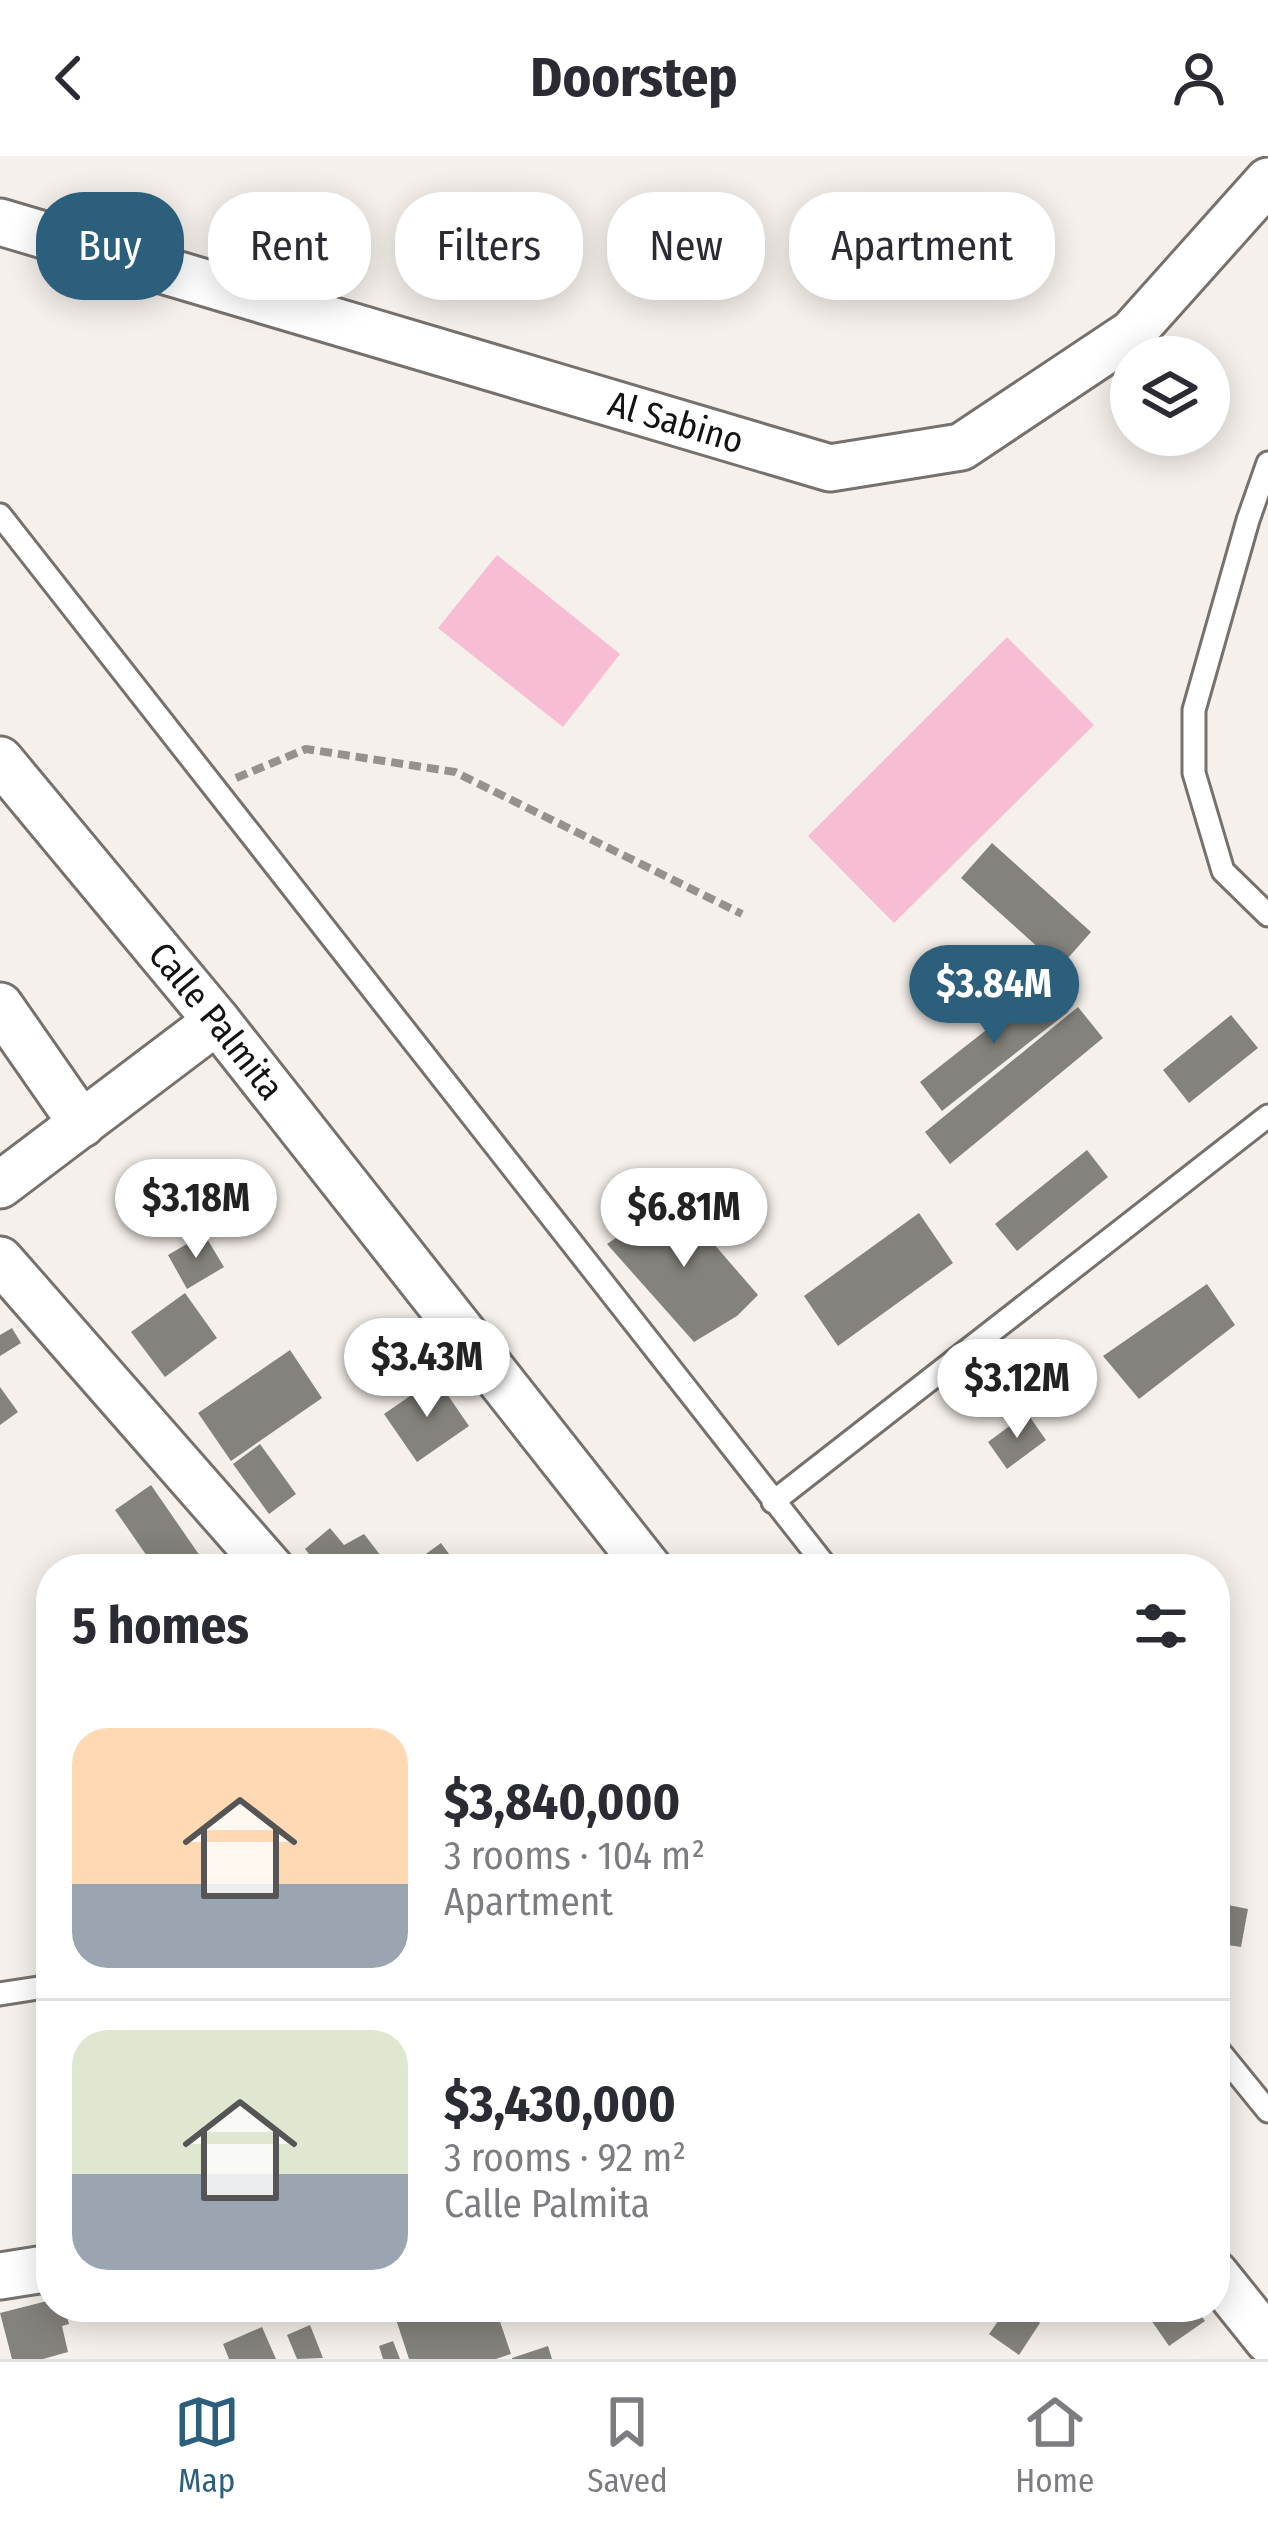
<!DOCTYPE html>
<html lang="en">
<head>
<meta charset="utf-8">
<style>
	body { margin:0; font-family:"Fira Sans Condensed",sans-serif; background:#f2f2f3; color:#2b2b33; height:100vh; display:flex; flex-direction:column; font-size:45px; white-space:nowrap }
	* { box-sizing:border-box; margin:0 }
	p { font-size:39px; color:#7c7c81 }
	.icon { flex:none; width:66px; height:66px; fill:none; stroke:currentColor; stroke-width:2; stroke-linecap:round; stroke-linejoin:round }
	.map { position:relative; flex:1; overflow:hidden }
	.sheet { position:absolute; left:36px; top:1398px; width:1194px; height:768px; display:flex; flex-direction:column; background:#fff; border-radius:48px; box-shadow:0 6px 30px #0003 }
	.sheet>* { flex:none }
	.hud { position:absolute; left:36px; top:36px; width:1197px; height:108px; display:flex; gap:24px }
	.tools { position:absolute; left:1110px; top:180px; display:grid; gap:24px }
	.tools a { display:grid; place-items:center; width:120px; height:120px; border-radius:50%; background:#fff; box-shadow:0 6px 30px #0003; font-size:60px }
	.price { position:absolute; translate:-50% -102px; padding:0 27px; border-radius:42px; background:#fff; color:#222; font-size:39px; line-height:78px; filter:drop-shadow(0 3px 6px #0008) }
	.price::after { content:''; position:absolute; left:50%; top:72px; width:36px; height:27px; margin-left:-18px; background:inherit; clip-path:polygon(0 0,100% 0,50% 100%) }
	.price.active { background:#2c5f7c; color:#fff }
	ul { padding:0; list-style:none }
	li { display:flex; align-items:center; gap:36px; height:300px; padding:0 36px }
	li+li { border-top:3px solid #e1e1e2 }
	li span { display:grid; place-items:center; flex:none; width:336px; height:240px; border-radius:36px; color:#555 }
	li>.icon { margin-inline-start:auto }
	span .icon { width:144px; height:144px; fill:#fffc; stroke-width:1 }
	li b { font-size:51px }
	h2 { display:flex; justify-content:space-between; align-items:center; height:144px; padding:0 36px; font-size:51px }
	.pill { padding:0 42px; border-radius:48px; background:#fff; box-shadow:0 6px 30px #0003; font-size:42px; line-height:108px }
	.pill.active { background:#2c5f7c; color:#fff }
	header { display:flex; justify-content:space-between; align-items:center; height:156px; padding:0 36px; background:#fff; font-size:54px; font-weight:700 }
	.tab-bar { display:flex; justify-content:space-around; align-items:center; height:168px; border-top:3px solid #e1e1e2; background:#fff; font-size:33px; color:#7c7c81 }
	.tab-bar a { display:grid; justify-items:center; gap:6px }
	.tab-bar .active { color:#2c5f7c }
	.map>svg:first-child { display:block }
	.green { fill:#f7bdd4 }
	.building { fill:#83827c }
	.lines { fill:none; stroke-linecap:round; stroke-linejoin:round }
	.lane-casing { stroke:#76716d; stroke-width:27 }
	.street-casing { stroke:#76716d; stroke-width:51 }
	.path { stroke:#95928e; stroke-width:8; stroke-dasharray:12 6; stroke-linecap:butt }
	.lane { stroke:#fff; stroke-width:21 }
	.street { stroke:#fff; stroke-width:45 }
	.labels { text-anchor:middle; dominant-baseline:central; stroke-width:9; stroke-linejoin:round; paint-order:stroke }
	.street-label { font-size:36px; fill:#141210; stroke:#fffefd }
</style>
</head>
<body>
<header><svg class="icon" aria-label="back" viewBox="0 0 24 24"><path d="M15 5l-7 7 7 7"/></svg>Doorstep<svg class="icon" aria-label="person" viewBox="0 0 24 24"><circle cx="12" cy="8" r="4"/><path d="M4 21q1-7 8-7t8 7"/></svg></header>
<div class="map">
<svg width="1268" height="2203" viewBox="0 0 1268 2203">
	<rect width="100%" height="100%" fill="#f5f0eb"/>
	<path class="green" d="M497,399L620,498L563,571L438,472Z
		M1007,481L1094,569L894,767L808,680Z"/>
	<path class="building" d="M992,687L1091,776L1060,811L961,722Z
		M1046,827L1068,856L942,955L920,926Z
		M1078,851L1103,882L950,1008L925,976Z
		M1231,859L1258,892L1189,947L1163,914Z
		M1087,994L1108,1021L1017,1095L995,1068Z
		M674,1042L758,1139L737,1160L694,1186L607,1088Z
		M919,1057L953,1107L838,1190L804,1140Z
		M204,1078L224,1111L187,1133L168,1099Z
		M1207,1128L1235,1169L1139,1243L1103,1200Z
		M185,1137L217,1182L165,1221L131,1176Z
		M12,1172L21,1187L0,1200V1179Z
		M290,1194L322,1242L231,1305L198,1257Z
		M436,1222L469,1270L417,1306L384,1258Z
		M0,1231L18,1256L0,1269Z
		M1027,1257L1046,1284L1007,1313L988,1286Z
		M260,1288L296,1338L269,1358L233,1308Z
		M151,1329L209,1413H156L115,1354Z
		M330,1372L344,1389L364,1378L391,1413H321L305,1393Z
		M441,1387L460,1413H405Z
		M1218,1747L1248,1753L1241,1791L1215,1787Z
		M51,2144V2151H64L69,2168L62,2170L68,2196L43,2203H12L0,2157Z
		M347,2151H376V2152L350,2161Z
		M392,2151H495L511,2198L496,2203H409Z
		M1008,2151H1017L1040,2167L1019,2199L989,2178Z
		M1142,2151H1195L1205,2165L1169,2190Z
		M310,2169L323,2202L297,2203L287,2179Z
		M262,2171L276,2203H229L223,2188Z
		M393,2185L400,2203H383L379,2190Z
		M548,2190L552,2203H512V2202Z"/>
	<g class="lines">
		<defs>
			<path id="lane" d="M1268,307L1248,364L1194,554V617L1223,715L1268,759
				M0,359L828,1413
				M773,1346L1268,960
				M0,1838L51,1830
				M1215,1890L1268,1955"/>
			<g id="street">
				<path id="s1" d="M0,66L830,312L961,291L1132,177L1268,25"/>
				<path id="s2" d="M0,604L217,865L649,1413"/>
				<path d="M0,850L82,968"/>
				<path d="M0,1029L217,865"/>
				<path d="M0,1104L271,1413"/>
				<path d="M1215,2118L1268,2184"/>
				<path d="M0,2120L51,2112"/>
			</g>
		</defs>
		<use href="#lane" class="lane-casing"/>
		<use href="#street" class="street-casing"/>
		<path class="path" d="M236,622L306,593L455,616L742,758"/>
		<use href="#lane" class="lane"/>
		<use href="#street" class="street"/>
	</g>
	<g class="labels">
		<g class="street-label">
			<text stroke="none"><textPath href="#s1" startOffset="705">Al Sabino</textPath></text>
			<text stroke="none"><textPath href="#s2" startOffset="339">Calle Palmita</textPath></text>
		</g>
	</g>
</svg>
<div class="tools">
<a><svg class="icon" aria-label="layers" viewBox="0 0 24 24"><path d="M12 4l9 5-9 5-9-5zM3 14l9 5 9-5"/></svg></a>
</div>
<b class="price active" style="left:994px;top:891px">$3.84M</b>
<b class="price" style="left:196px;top:1105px">$3.18M</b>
<b class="price" style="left:684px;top:1114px">$6.81M</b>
<b class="price" style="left:427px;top:1264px">$3.43M</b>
<b class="price" style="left:1017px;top:1285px">$3.12M</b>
<div class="hud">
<a class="pill active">Buy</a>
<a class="pill">Rent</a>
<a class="pill">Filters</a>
<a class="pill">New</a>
<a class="pill">Apartment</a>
</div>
<section class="sheet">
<h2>5 homes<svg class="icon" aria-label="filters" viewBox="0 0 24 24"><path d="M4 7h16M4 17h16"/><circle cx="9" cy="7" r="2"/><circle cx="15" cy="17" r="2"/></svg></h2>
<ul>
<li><span style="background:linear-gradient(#ffd9b3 65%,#9aa5b1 0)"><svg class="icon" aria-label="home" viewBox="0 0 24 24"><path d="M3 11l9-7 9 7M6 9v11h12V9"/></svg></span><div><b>$3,840,000</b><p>3 rooms · 104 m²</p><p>Apartment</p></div></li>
<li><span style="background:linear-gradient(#dfe7d0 60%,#9aa5b1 0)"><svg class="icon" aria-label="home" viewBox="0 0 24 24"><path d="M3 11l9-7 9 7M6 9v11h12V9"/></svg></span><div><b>$3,430,000</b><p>3 rooms · 92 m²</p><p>Calle Palmita</p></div></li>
</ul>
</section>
</div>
<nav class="tab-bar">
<a class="active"><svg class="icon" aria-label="map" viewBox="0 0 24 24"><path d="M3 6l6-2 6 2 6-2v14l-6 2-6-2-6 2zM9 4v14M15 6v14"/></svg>Map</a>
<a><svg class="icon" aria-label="saved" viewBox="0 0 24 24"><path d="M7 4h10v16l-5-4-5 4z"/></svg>Saved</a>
<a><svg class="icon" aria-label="home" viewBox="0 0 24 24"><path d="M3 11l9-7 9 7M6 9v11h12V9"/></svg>Home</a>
</nav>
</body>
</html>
